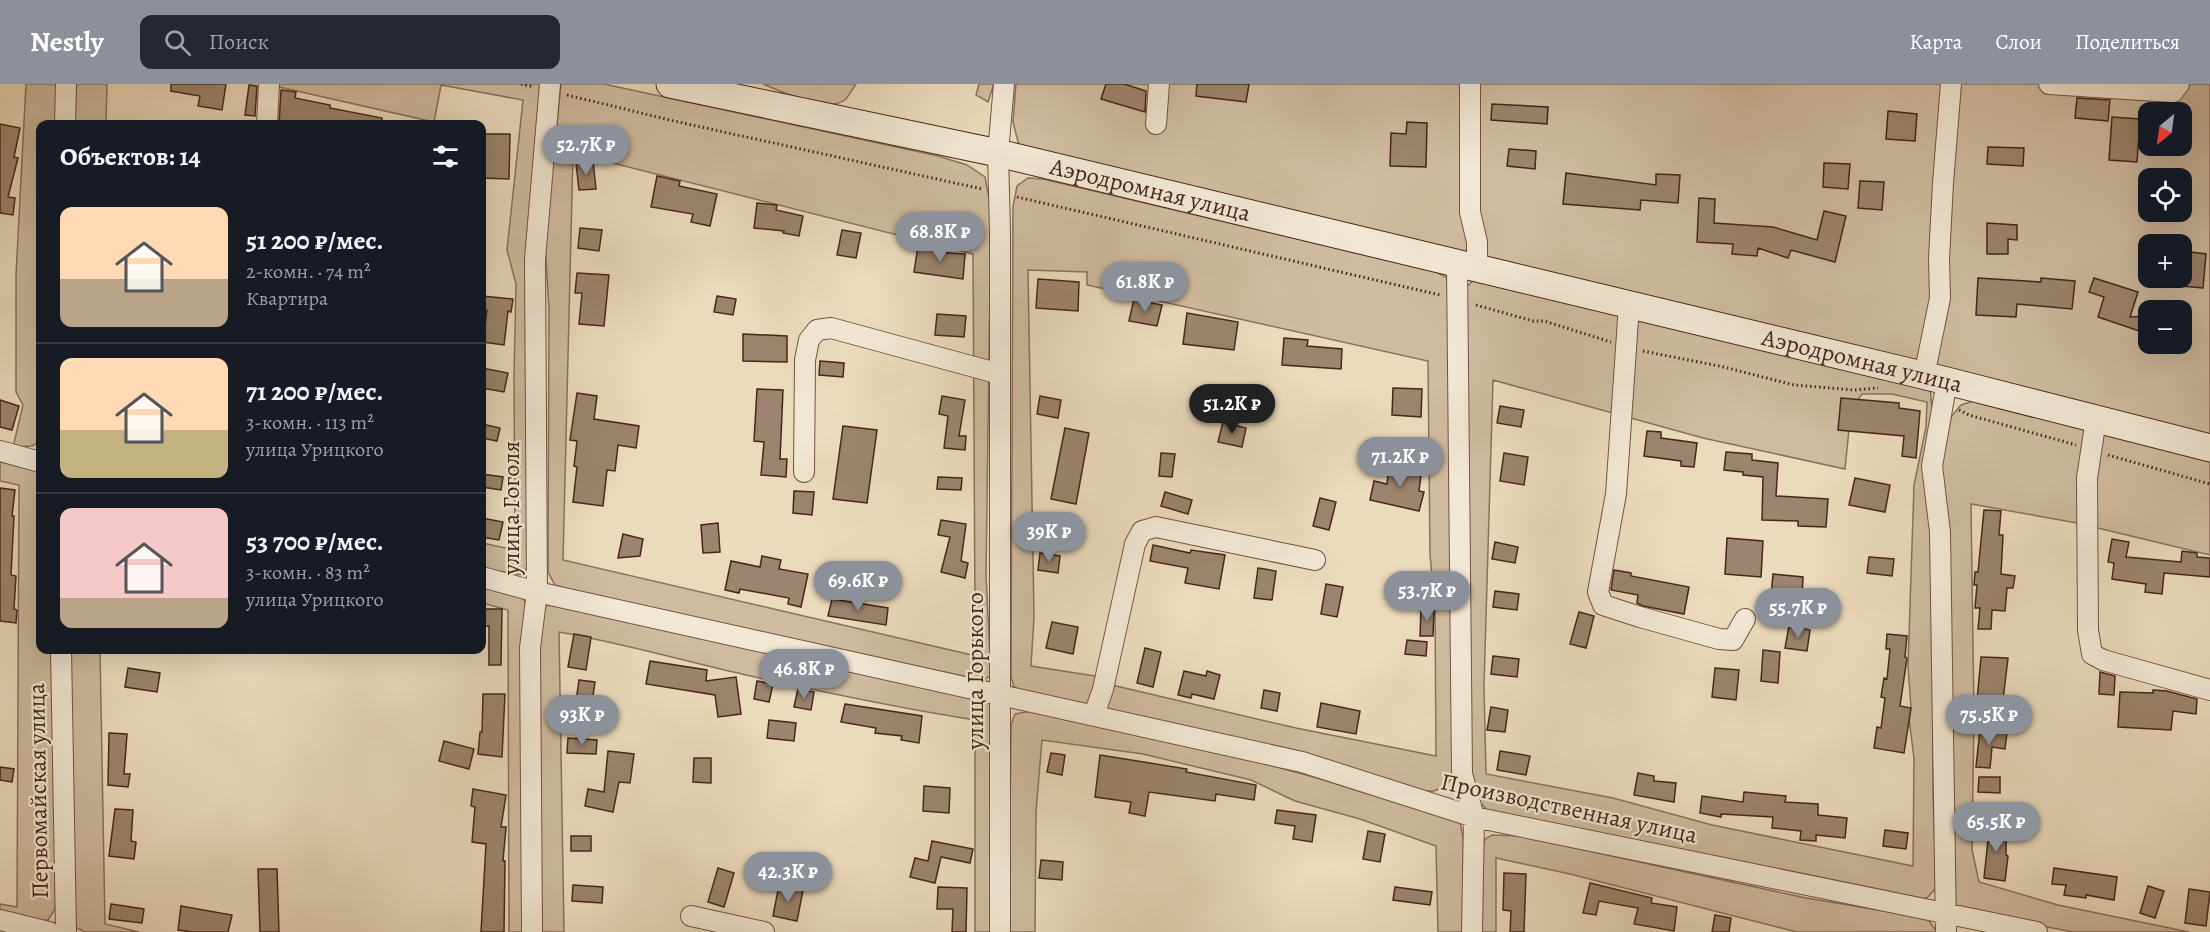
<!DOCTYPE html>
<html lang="ru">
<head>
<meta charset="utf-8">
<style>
	body { margin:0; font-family:Alegreya,serif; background:#242831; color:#f1f3f6; height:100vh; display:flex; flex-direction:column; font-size:22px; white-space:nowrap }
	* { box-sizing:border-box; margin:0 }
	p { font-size:20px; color:#9ea1a6 }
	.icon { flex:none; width:33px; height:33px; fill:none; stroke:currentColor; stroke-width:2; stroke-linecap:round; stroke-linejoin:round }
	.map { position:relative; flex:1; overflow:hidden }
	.details { position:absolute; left:36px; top:36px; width:450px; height:534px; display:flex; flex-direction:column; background:#171b24; border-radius:12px; box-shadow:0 6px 24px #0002 }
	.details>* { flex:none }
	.needle { width:39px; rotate:209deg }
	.fabs { position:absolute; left:2138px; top:18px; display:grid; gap:12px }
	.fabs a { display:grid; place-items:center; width:54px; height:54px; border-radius:12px; background:#171b24; box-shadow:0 6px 24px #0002; font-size:30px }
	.price { position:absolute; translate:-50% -51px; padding:0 14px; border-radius:21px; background:#8c9099; color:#fff; font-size:20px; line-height:39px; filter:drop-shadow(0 2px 3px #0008) }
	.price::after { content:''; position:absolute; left:50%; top:36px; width:18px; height:14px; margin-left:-9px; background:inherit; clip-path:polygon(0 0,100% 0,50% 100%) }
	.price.active { background:#222; color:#fff }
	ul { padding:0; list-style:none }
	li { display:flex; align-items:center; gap:18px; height:150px; padding:0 24px }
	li+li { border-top:2px solid #363941 }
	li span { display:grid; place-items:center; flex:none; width:168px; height:120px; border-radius:12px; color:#555 }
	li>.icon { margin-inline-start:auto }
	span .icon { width:72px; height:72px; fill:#fffc; stroke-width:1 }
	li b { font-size:26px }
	h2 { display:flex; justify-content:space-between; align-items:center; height:72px; padding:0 24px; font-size:26px }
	header { display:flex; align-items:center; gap:36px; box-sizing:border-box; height:84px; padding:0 30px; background:#8c9099; color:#fff }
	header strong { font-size:28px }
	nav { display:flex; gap:33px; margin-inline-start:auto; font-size:21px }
	.search { width:420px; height:54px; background:#242831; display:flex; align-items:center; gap:15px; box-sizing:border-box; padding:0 21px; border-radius:12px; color:#9ea1a6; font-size:22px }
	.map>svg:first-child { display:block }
	.green { fill:#cfbba0; stroke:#8b705d; stroke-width:1.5; fill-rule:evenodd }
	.building { fill:#9c846e; stroke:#47261a; stroke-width:1.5 }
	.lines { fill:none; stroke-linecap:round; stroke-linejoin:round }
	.street-casing { stroke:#705342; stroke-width:22 }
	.secondary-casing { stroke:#47261a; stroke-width:29 }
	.path { stroke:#47261a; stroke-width:3; stroke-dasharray:1.5 3; stroke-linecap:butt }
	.street { stroke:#f2e7d3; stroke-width:20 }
	.secondary { stroke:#f2e7d3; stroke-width:27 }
	.labels { text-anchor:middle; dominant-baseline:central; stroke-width:4.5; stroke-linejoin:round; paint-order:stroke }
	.street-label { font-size:24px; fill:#47261a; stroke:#f2e7d3 }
</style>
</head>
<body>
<header>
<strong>Nestly</strong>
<div class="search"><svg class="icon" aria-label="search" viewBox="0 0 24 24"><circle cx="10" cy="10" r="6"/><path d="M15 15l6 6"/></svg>Поиск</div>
<nav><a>Карта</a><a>Слои</a><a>Поделиться</a></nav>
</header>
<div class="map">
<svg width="2210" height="848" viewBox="0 0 2210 848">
	<rect width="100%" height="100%" fill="#ebdabc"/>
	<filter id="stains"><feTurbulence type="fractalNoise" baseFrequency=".00333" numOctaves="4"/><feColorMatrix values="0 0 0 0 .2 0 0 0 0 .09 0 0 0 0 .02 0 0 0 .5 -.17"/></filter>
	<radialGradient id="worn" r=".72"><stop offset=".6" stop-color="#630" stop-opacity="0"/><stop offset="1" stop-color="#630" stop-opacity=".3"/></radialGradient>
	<path class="green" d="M26,0H58L57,40H40V357L32,362L13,363L23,321L16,308V191Z
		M76,0H107L106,40H75Z
		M266,0H542L527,150L532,476L522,491L482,484V459L515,466L514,292L516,200L507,166L523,16L441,1L434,38Z
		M561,0H604L938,72L967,81L985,93L991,125L986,491L991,591L981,598L575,507L555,501L548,488L549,225L545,158ZM573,69L973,170L975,528L972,571L563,476Z
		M763,0H856C853,4 849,12 845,16C827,29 782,8 763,0Z
		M979,0H994L988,18L976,11Z
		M1016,0H2210V351L1019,62L1013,38ZM2148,28H2181V62H2148ZM2148,94H2181V128H2148ZM2148,160H2181V194H2148ZM2148,226H2181V260H2148Z
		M1028,94L1043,95L1434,187L1446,193L1452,204L1455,690C1438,715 1425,707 1399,703L1015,606L1011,593L1013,123L1017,102ZM1028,186L1087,188V201L1428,277L1430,471L1435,522L1436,672L1296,644L1116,602L1095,592L1031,582L1034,533Z
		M1473,196L1930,302L1932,326L1933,709L1936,804L1928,813L1922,816L1488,727L1475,713L1468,687L1465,205ZM1493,296L1703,354L1845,385L1851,326L1862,310H1892L1927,318L1926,343L1914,401L1908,582L1911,624L1909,635L1914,674L1913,782L1712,741L1613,714L1486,690L1484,602Z
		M1977,316L2210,373V471L2077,439L1971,420L1974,629L1972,766L1979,798L2058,821L2189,848H2073L1961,826L1952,816L1938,386L1951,333L1961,321Z
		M0,376L40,388V566H54L59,756L55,825L48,836L36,838L0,830V820L17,823L19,401L0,397Z
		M482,501L513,509L525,517L527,535L526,848H509L508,526L482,519Z
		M562,520L985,614L991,621L990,848H975V636C898,624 822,608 746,591C684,577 622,559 559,548L564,848H539L536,747L541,530L545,522Z
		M70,566H100L105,840L139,848H85L75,843Z
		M1032,627L1184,658L1317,694L1460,738L1463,753L1465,848H1438L1436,762L1360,735L1295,717L1251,696L1143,670L1042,656L1036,728L1035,848H1009L1011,641L1015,630Z
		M1492,751L1520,752L1806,814L1927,834L1937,848H1797L1570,790L1496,774V848H1481L1480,771L1485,755Z"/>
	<path class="building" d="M171,0H226L222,26L198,22L200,12L171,7Z
		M1106,0H1124L1146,7L1145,28L1101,15Z
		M1197,0H1249L1246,18L1196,12Z
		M249,1L257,2L255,32L245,31Z
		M281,6L296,8L295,14L330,21V24L382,34V40H279Z
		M2077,14L2110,16L2108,37L2075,34Z
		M1492,20L1548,23L1547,40L1491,36Z
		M1888,27L1917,30L1915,57L1886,55Z
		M2112,33L2140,35L2137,78L2109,76Z
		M1407,38L1427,39L1426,83L1390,82L1391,49L1406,50Z
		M0,40L20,44L14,73L18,74L8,113L15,114L13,131L0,129Z
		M482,50H510L509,95L482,94Z
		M1988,63L2024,64L2023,82L1987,80Z
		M1509,65L1536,67L1535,85L1507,82Z
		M593,77L596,105L579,106L576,79Z
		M1824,79L1850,80L1848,105L1823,103Z
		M1566,89L1656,101V90L1680,91L1678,119L1641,116L1640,126L1563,120Z
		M657,92L680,97L679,102L717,110L710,142L691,138L693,130L651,123Z
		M1860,97L1884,98L1882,126L1858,124Z
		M1699,114L1715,115L1714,139L1773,143L1817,156L1824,127L1846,132L1835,178L1791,166L1788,174L1758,164L1757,172L1732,170L1733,160L1697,158Z
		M757,119L777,121L776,126L803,132L799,152L783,149L784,147L754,144Z
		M1987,139L2017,141V156L2008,155V170H1987Z
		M580,144L602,146L599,167L578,164Z
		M842,146L861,149L856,174L837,171Z
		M918,162L935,165V168L965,170L963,195L914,188Z
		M2182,167L2206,170L2203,204L2181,202Z
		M577,189L609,191L604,242L579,240L582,209H575Z
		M1978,194L2041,198V194L2075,197L2072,225L2017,220L2016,233L1976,231Z
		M2094,194L2138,208L2130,233L2148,232V250L2098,233L2104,213L2089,208Z
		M1038,195L1079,198L1078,227L1036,224Z
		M482,212L513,215L511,228L508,227L504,261L483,258L487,226L482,225Z
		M717,212L736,215L733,231L714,228Z
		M1134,215L1162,221L1157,242L1129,237Z
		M1187,229L1238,238L1234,266L1183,260Z
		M937,230L966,232L964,253L935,251Z
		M743,250L787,252V278L743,277Z
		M1284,254L1308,256L1307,262L1342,265L1341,285L1282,281Z
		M820,277L844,279L843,293L819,291Z
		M482,284L508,289L504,308L482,304Z
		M1393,304L1422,305L1421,333L1392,331Z
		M757,305L783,306L780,375H787L786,393L761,391L764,358L754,357Z
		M577,309L597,312L594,335L639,342L636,364L618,361L615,387L607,386L603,422L573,418L577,383L574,382L577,357L570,356Z
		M942,312L965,316L959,352H966L965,366L944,364L948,332L939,330Z
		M1040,312L1061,316L1058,334L1037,330Z
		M1841,314L1899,319V324L1920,327L1916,374L1902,372L1904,352L1838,346Z
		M0,316L19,322L12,346L0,343Z
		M1500,322L1524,326L1521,343L1497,339Z
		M1223,338L1246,344L1242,363L1218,358Z
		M482,340L500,344L497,357L482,354Z
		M843,342L877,346L867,419L833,415Z
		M1065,344L1089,349L1076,420L1051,415Z
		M1647,347L1661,348V354L1697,359L1694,383L1681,382V377L1644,372Z
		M1726,368L1752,370V376L1778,379L1776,412L1828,415L1826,443L1798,442V437L1762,436L1763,393L1743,391V388L1724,386Z
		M1161,369L1175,370L1172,393L1159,392Z
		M1504,369L1528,373L1524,401L1500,397Z
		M1389,379L1422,383L1419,407L1424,408L1419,427L1370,416L1374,397L1387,400Z
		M482,390L503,393L501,406L482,403Z
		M938,393L962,394L961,406L937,405Z
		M1855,394L1890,401L1885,428L1849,421Z
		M0,404L15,406L12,432H14L11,491L16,492L14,525L17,526L16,539L0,537Z
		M794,407L814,408L812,431L793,429Z
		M1165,408L1192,416L1188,430L1161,422Z
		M1320,414L1336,418L1329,446L1313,442Z
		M1984,426L2001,427L1999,451H2003L2001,490L2015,492L2013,504H2007L2005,527L1992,526L1991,545H1978L1980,524H1975L1977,501H1974L1975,488H1978Z
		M482,434L503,438L499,456L482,453Z
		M941,436L966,440L961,477L968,479L965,494L941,488L950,453L938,451Z
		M718,439L720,468L703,469L701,441Z
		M623,450L643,455L640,472L618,474Z
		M1727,454L1763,457L1761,493L1725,490Z
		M2112,455L2129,458L2126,473L2181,478L2182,467L2197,469V473L2210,474V493L2164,489L2162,510L2145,508L2146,500L2112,495L2114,479L2108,478Z
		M1495,458L1518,463L1515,479L1492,475Z
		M1153,461L1190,469L1191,466L1225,471L1219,505L1185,499L1188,484L1150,477Z
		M1040,469L1060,472L1058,489L1038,486Z
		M762,472L781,476L779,485L808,490L801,523L788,520L789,514L740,505L739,509L725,506L731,477L760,483Z
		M1869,473L1894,475L1892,492L1867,489Z
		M1258,484L1276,487L1272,516L1254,514Z
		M1614,486L1631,489V492L1689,503L1684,530L1643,522L1637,519L1638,511L1611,506Z
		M1773,490L1803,493L1802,515L1771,513Z
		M1326,500L1343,503L1337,533L1321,530Z
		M1495,507L1519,510L1517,526L1493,523Z
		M832,515L888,524L886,541L828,532Z
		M482,525H502L501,581H489V542H482Z
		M1421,525H1434L1433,552H1420Z
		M1579,528L1594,532L1586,564L1570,560Z
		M1052,538L1078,543L1073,570L1046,564Z
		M1789,542L1810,546L1807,567L1785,564Z
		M574,550L591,553L586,586L568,583Z
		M1887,550L1907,552L1905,573L1907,574L1900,622L1911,624L1904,669L1874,664L1877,643L1881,644L1885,614L1881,613L1884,594L1887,595L1890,565H1886Z
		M1407,556L1427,558L1426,572L1405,570Z
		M1145,564L1161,568L1153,603L1137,599Z
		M1763,566L1780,568L1778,599L1761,597Z
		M1493,572L1519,575L1517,593L1491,590Z
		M1981,573L2008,574L2003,616L1992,615L1990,639L1975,638Z
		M650,577L707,586L706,597L736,593L741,630L718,633L715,611L646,600Z
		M128,584L160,589L157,608L125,603Z
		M1715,584L1739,586L1736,616L1712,613Z
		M1184,587L1206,592L1207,587L1220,591L1214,615L1192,610L1191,614L1178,611Z
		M2100,588L2115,592L2114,611L2099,610Z
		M579,596L595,598L590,633L574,631Z
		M757,597L773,600L769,618L754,615Z
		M798,605L814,608L811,626L794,623Z
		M1264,606L1280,609L1277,627L1261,624Z
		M2153,606L2167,607L2197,615L2196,630L2173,627L2171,646L2118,643L2120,608L2153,609Z
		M483,610H505L502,673L478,670L480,648H482Z
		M1321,619L1360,627L1356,650L1317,643Z
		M845,620L922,632L919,659L901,656L902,652L875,649L876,644L841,638Z
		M1491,623L1508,626L1505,648L1487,646Z
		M769,636L796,639L794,657L767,654Z
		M1980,645L2007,648L2005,665L1992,663L1990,684L1976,683Z
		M109,649L127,650L124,690H130L128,703L108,701Z
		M568,654L597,656L596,670L567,669Z
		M444,657L474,665L469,685L439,677Z
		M608,667L634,670L630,699L619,698L613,728L585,722L588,705L604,708Z
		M1500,667L1530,672L1526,691L1497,686Z
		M1051,669L1065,671L1062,691L1047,688Z
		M1100,671L1187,685L1186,688L1256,701L1254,716L1216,710L1215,717L1149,708L1145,732L1129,729L1131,718L1095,713Z
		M694,674H711V699L693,698Z
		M0,683L14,685L12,698L0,696Z
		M1638,689L1654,692V697L1676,699L1674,718L1634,711Z
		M1979,693H2000V709L1978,708Z
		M924,702L950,704L949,729L923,727Z
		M473,705L506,711L501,743H506L503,777H505L504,848H481L486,760L472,758L475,723L471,722Z
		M1744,708L1786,712L1785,718L1818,720V731L1847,734L1845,754L1816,751V757L1800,756L1801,747L1772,744L1773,733L1721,730V733L1700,729L1702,712L1743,718Z
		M115,725L133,726L131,757L136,758L134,775L109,772Z
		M1277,726L1316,731L1312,758L1293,755L1295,742L1275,739Z
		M1985,741H2006V771L2008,772L2005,797L1984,794L1988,756H1985Z
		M1885,746L1908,749L1906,765L1883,762Z
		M1368,747L1385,750L1380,778L1363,775Z
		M571,752H591V767H571Z
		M932,757L973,765L970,779L941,773L935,799L910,793L915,774L928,777Z
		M1041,776L1063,778L1062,796L1039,794Z
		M718,784L734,789L724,823L708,818Z
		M2054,784L2117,793L2114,816L2086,811V814L2064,811L2066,801L2052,800Z
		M258,785H277L279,848H260Z
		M1504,789L1526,790L1524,848H1510L1511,827L1503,826Z
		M1590,799L1652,814L1651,819L1677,823L1674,847L1634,840L1638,824L1599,817L1596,831L1583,829Z
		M573,801L603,803L602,819L572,817Z
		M779,801L803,806L797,837L773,832Z
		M2148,802L2164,807L2155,834L2140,829Z
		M938,803L967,804L966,848H952L953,825H937Z
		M1395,803L1432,808L1430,821L1393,816Z
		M2189,805L2210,808L2206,842L2185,839Z
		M111,820L144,825L142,839L109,835Z
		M181,822L232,831L228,848H192L178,846Z
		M1715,831L1731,834L1729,848H1712Z"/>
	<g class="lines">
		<defs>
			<path id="street" d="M1470,0V128L1477,158V184
				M2049,0L2173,8L2179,0
				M65,40L66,0
				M267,40L269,0
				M1156,40L1159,0
				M1457,180L1462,690L1474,733L1472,848
				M1629,221L1616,410L1598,508L1603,521L1640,533L1719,555L1733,556L1745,535
				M1924,292L1940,214L1939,175L1943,99L1951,0
				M2096,335L2087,394L2088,546L2092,570L2103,576L2210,606
				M0,367L40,378
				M804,388L805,276L809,256L817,246L831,244L1000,290
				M482,493L537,508L1302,678L1474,733L2037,848
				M61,566L66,848
				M1094,631L1103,605L1135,460L1142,447L1156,443L1315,476
				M691,832L764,848
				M0,836L49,848
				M532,848L530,564L537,508L535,175L550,0
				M1000,848V148L998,69L1004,0
				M1946,848L1940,448L1932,382L1947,297"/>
			<g id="secondary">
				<path id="s1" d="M670,0L998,69L1947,297L2210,364"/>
			</g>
		</defs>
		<use href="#street" class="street-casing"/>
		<use href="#secondary" class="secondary-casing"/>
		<path class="path" d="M521,0L534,3
			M567,11L674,37L982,105
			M1017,113L1440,211
			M1476,221L1533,237H1544L1611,258
			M1643,267L1724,283L1794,301L1854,306L1878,304
			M1959,326L1969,331L2076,361
			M2108,371L2210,400"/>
		<use href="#street" class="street"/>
		<use href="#secondary" class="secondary"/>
	</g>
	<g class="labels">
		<g class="street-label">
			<text stroke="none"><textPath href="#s1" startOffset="492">Аэродромная улица</textPath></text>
			<text stroke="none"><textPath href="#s1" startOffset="1224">Аэродромная улица</textPath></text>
			<text transform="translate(511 424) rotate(-90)">улица Гоголя</text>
			<text transform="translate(975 587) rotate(-90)">улица Горького</text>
			<text transform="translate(38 707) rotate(-91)">Первомайская улица</text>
			<text transform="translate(1569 724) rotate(12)">Производственная улица</text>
		</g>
	</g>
	<rect width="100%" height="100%" filter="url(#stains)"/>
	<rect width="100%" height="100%" fill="url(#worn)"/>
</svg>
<div class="fabs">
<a><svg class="needle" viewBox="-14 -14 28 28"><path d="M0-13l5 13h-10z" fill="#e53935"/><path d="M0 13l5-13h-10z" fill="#9ea1a6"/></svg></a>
<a><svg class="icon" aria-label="locate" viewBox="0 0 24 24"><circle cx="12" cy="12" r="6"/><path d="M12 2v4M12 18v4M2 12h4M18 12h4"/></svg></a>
<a>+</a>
<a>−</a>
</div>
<b class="price" style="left:586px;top:92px">52.7K ₽</b>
<b class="price" style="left:940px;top:179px">68.8K ₽</b>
<b class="price" style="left:1145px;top:229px">61.8K ₽</b>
<b class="price active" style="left:1232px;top:351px">51.2K ₽</b>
<b class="price" style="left:1400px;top:404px">71.2K ₽</b>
<b class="price" style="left:1049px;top:479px">39K ₽</b>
<b class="price" style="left:858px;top:528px">69.6K ₽</b>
<b class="price" style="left:1427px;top:538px">53.7K ₽</b>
<b class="price" style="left:1798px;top:555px">55.7K ₽</b>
<b class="price" style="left:804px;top:616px">46.8K ₽</b>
<b class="price" style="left:582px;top:662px">93K ₽</b>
<b class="price" style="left:1989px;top:662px">75.5K ₽</b>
<b class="price" style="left:1996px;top:769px">65.5K ₽</b>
<b class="price" style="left:788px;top:819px">42.3K ₽</b>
<section class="details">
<h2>Объектов: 14<svg class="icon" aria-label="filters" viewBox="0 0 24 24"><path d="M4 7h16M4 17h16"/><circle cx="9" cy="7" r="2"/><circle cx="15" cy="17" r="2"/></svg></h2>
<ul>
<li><span style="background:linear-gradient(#ffd9b3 60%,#b9a48a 0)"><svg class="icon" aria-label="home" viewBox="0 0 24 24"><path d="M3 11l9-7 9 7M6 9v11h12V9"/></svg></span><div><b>51 200 ₽/мес.</b><p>2-комн. · 74 m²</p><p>Квартира</p></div></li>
<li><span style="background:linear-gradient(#ffd9b3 60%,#c2b280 0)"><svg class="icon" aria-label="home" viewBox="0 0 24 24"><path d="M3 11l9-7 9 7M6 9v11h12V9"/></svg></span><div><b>71 200 ₽/мес.</b><p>3-комн. · 113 m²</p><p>улица Урицкого</p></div></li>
<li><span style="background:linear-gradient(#f6c9c9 75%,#b9a48a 0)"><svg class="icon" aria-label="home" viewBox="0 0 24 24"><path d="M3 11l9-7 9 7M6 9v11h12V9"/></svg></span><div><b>53 700 ₽/мес.</b><p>3-комн. · 83 m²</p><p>улица Урицкого</p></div></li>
</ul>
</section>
</div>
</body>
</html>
